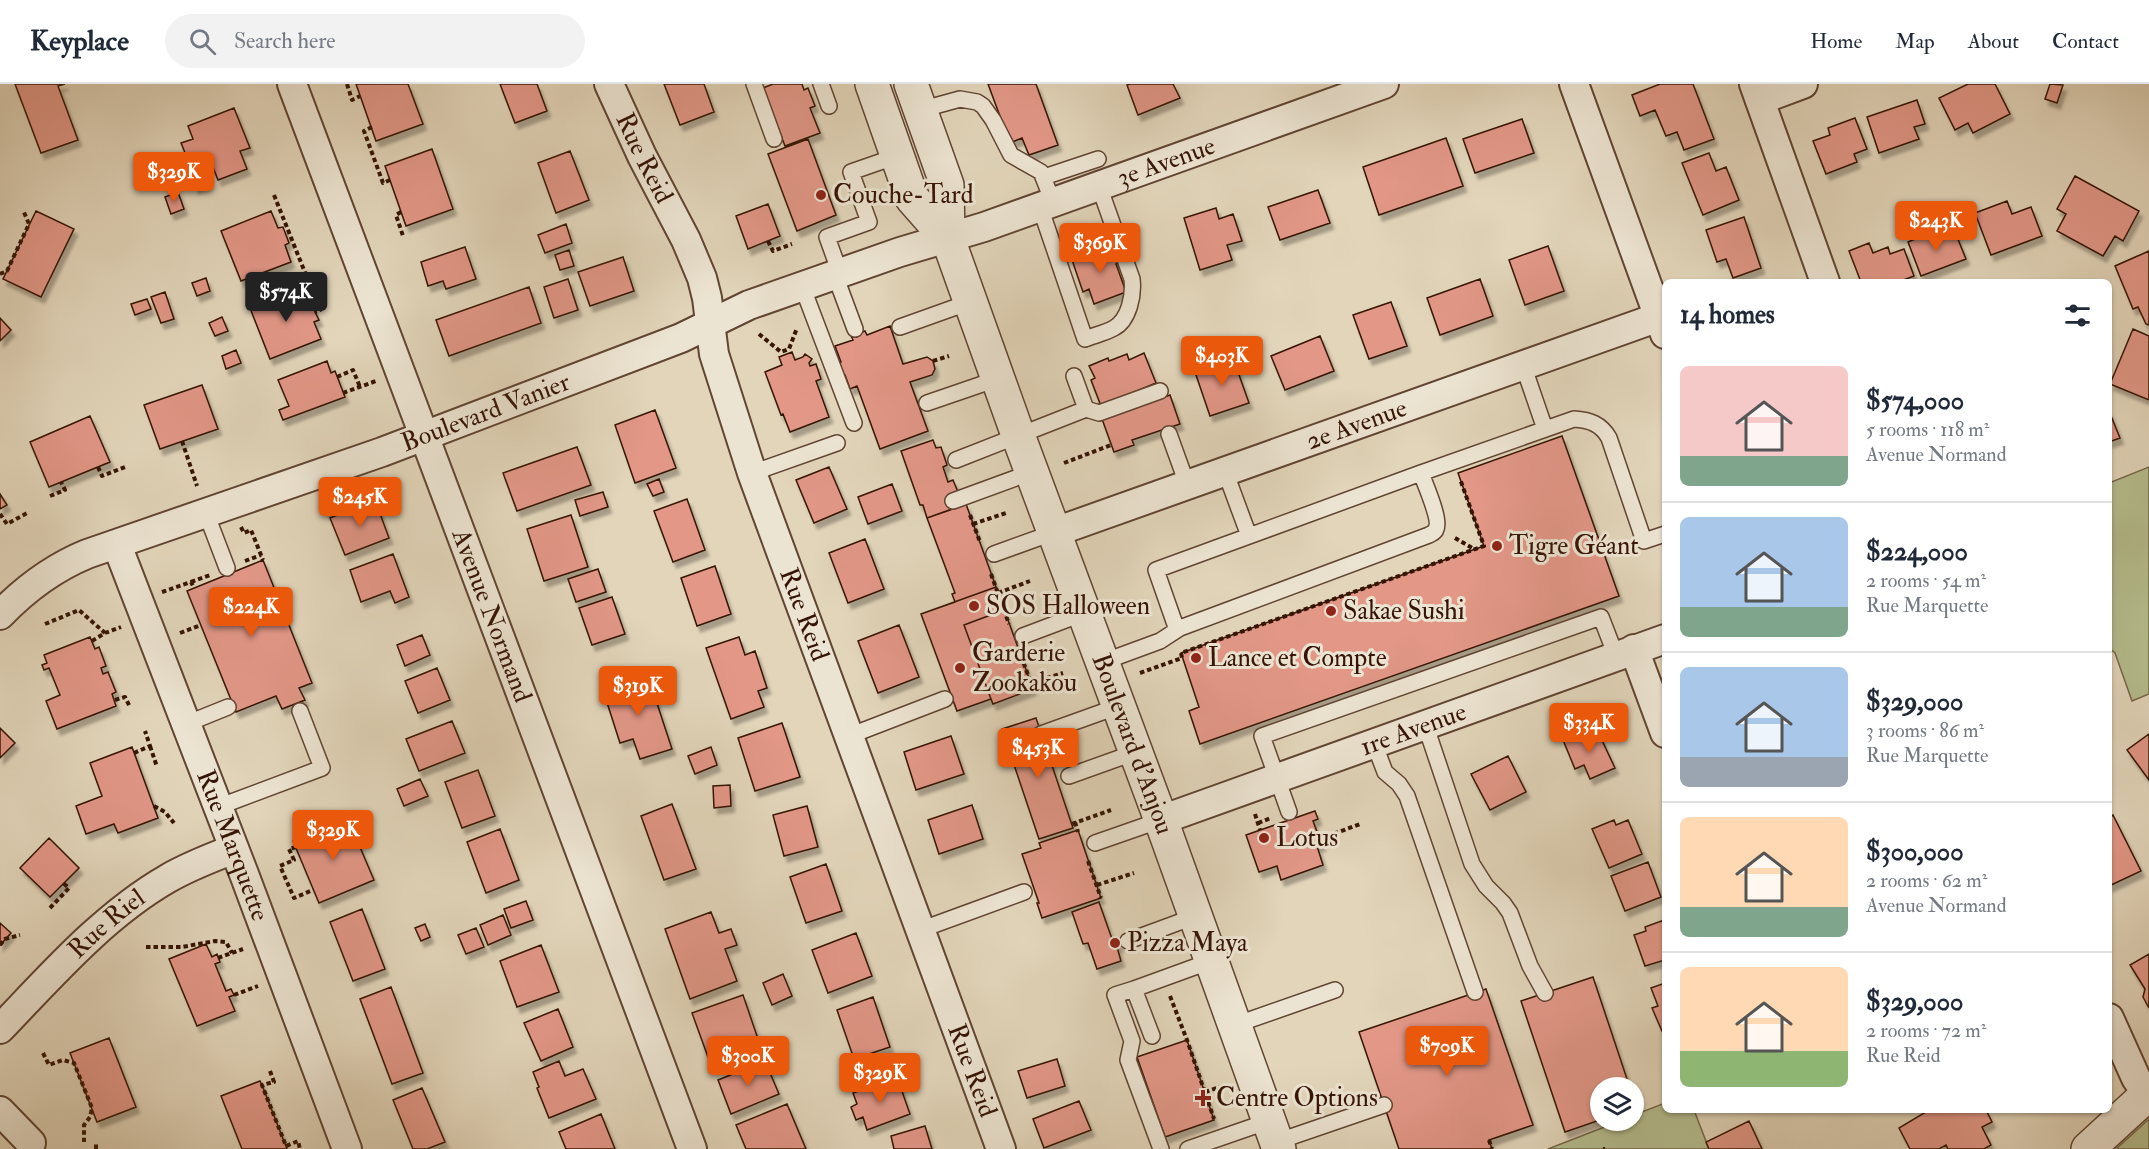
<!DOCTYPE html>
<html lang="en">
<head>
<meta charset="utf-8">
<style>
	body { margin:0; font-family:"IM FELL Double Pica",serif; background:#f2f2f3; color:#1f2937; height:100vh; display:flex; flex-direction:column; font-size:22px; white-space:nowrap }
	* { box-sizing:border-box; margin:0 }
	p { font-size:20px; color:#747a83 }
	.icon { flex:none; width:33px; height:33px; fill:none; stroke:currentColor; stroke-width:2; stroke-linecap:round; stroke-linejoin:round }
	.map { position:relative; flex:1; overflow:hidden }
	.details { position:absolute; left:1662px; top:195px; width:450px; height:834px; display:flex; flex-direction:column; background:#fff; border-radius:9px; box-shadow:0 2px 4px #0004 }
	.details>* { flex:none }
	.controls { position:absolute; left:1590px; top:993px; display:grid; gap:12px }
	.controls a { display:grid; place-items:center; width:54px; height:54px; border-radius:50%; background:#fff; box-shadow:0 2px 4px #0004; font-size:30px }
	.price { position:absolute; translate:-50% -51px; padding:0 14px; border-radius:6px; background:#ea580c; color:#fff; font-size:20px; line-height:39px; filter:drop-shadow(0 2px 3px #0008) }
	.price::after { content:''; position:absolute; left:50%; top:36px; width:18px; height:14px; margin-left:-9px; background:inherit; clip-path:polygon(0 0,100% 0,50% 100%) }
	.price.active { background:#222; color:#fff }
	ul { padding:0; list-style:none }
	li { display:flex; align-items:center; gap:18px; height:150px; padding:0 18px }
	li+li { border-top:2px solid #e0e1e3 }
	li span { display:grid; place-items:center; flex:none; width:168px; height:120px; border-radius:9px; color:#555 }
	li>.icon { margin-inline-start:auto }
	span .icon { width:72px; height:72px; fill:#fffc; stroke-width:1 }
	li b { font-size:26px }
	h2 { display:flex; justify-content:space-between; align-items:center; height:72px; padding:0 18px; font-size:26px }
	header { display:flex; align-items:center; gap:36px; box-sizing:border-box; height:84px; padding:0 30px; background:#fff; border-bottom:2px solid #e0e1e3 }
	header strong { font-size:28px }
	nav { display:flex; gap:33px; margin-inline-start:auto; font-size:21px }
	.search { width:420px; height:54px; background:#f2f2f3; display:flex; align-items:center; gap:15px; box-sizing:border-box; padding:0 21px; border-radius:33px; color:#747a83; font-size:22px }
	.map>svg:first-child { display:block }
	.green { fill:#b5bd8e; stroke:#76684a; stroke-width:1.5 }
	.building { fill:#e29787; stroke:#361405; stroke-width:1.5; filter:url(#shadow) }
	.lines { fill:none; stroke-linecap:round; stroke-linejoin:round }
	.service-casing { stroke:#614432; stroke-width:18 }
	.minor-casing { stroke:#614432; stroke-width:32 }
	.tertiary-casing { stroke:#614432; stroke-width:36 }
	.path { stroke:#361405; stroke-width:4; stroke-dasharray:4.5 3; stroke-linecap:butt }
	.service { stroke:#ece4d2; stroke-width:15 }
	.minor { stroke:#ece4d2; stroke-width:28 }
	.tertiary { stroke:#ece4d2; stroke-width:33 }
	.poi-dot { fill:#8f2418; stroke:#ece4d2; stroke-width:2 }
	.labels { text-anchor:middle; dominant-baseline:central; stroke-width:6; stroke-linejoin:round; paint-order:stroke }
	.street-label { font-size:26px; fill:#361405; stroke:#ece4d2 }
	.poi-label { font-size:26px; fill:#361405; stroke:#ece4d2; text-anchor:start }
</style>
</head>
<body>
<header>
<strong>Keyplace</strong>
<div class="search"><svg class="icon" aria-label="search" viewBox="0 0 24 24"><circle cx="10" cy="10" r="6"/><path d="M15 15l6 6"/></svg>Search here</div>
<nav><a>Home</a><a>Map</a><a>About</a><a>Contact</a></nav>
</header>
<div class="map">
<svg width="2149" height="1065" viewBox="0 0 2149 1065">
	<defs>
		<filter id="shadow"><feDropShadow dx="3.5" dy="6" stdDeviation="1.5" flood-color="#0004"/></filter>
	</defs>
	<rect width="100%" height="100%" fill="#e2d5ba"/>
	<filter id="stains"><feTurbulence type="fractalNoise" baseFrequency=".00333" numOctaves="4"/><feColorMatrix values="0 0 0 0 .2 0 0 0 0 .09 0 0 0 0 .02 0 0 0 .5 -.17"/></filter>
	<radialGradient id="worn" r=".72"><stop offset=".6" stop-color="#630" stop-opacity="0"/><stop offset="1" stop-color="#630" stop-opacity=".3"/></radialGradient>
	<path class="green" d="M2149,383V610L2132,617L2115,569L2109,564V399Z
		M1665,1019V1026H1694L1709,1065H1548L1620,1037L1634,1036V1031Z
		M2149,1035V1065H2116Z"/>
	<path class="building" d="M15,0H65L58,2L78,56L41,69Z
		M356,0H408L423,40L376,57Z
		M500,0H537L547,27L515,39Z
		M664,0H704L714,28L680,41Z
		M773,0H802L804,6L808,4L815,22L810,24L820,49L785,62L763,4Z
		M988,0H1036L1058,61L1029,71L1022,54L1010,59Z
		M1130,0H1173L1180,14L1138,31L1127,1Z
		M1660,0H1693L1714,55L1684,66L1677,48L1666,52L1655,26L1640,32L1632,11Z
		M1968,0H1995L2010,30L1973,49L1968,39L1955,46L1939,14Z
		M2050,0L2063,1L2057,19L2045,15Z
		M1917,16L1925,40L1914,43L1919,55L1879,69L1867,33Z
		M234,24L250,64L240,67L247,85L218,96L211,78L203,82L199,72L188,76L181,59L193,55L188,42Z
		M1855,34L1867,65L1854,70L1857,78L1826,90L1813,57L1830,51L1828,44Z
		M1522,35L1534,69L1475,89L1463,55Z
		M1446,54L1463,102L1379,131L1363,83Z
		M808,55L836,131L797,147L768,70Z
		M432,65L453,125L406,142L385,82Z
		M570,67L589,116L556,129L538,79Z
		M1709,69L1716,87L1726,83L1739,116L1703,131L1682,79Z
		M204,86L208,100L195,104L191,90Z
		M2075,92L2139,127L2123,157L2115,152L2103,172L2057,147L2066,130L2057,125Z
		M1318,106L1330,139L1280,156L1268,123Z
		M178,108L184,125L171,130L165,113Z
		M2007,117L2012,130L2031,123L2042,152L1991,171L1975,129Z
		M768,120L780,152L748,165L736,132Z
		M1216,124L1219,135L1233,130L1242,157L1227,161L1232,176L1200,186L1184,134Z
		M36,127L74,145L41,213L3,195Z
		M271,127L278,144L283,143L289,159L285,161L291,178L241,197L221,147Z
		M1744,133L1761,184L1733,194L1726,175L1717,178L1706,146Z
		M566,140L572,159L545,169L538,151Z
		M1939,145L1942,153L1955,148L1966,175L1921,192L1908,158Z
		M1869,159L1873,169L1888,163L1890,170L1904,165L1914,192L1898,198H1861L1849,167Z
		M1114,160L1121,178L1116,180L1126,208L1094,220L1089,205L1083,208L1072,176Z
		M1548,162L1564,207L1525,221L1509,176Z
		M465,163L476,195L446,205L443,197L428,202L421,178Z
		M569,166L574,182L560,186L555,171Z
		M2149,167V241L2146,240L2138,223L2133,225L2115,182Z
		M623,173L634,207L590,222L578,188Z
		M206,194L210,207L197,212L192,199Z
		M568,195L578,226L554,234L544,203Z
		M1480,195L1493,232L1440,251L1427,214Z
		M529,203L541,239L449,272L436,236Z
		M300,204L307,222L312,220L315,228L319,236L314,238L321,255L270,275L250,224Z
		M165,208L174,235L161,239L151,213Z
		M147,215L151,225L135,231L131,220Z
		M1391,218L1407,262L1369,275L1353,231Z
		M222,233L228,247L215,252L209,239Z
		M0,234L11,246L0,257Z
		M890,242L903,280L927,273L933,277L935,285L932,291L910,298L928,347L880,365L857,302L850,305L845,291H843L838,279L841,278L835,262L853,256L851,252L865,247L867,251Z
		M2133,245L2149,252V316L2110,300Z
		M1320,252L1334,287L1285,306L1271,272Z
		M236,266L241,279L226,285L222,272Z
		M792,268L795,276L803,273L805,270L812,275L809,279L810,282L816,280L821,295L816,297L829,333L790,348L783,330L781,331L765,288L782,281L779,273Z
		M1144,269L1156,299L1101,322L1091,296L1095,294L1089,282L1108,274L1109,277L1127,270L1129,276Z
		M1233,274L1249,319L1210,332L1195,288Z
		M327,277L331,289L335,287L345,313L283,336L279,326L289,322L278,296Z
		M202,301L218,345L160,365L144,321Z
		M1170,311L1180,340L1132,356L1134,361L1114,368L1102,335Z
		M655,326L676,384L635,399L615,341Z
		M2109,327L2120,354L2109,358Z
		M90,332L110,378L49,403L30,358Z
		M1562,352L1619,512L1200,660L1189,627L1199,623L1181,569L1484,462L1458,389Z
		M933,356L936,364L941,363L947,381L943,383L948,398L953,396L958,408L956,424L927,434L923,421H920L901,367Z
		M577,363L591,401L517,427L503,389Z
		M829,383L847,425L814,439L796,396Z
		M659,395L664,408L653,412L647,400Z
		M892,400L902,427L868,440L858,413Z
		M603,408L608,423L580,432L575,416Z
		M0,410L7,421L0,425Z
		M331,414L336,426L327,430L322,418Z
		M687,415L705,466L673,478L654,427Z
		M375,416L389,454L345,471L330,434Z
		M966,420L1033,605L993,620L991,615L957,627L921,530L955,518L952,510L955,509L927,434Z
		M571,431L588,483L544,497L527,445Z
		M865,455L884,505L848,519L829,469Z
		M393,470L409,513L395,519L390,507L361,518L350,486Z
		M263,476L312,599L299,604L305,616L282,625L276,612L236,628L187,507Z
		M715,482L731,530L697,542L681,494Z
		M598,485L606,508L576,518L568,495Z
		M996,503L1004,526L964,541L991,615L957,627L921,530Z
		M612,513L625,550L592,561L579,524Z
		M899,541L919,593L878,609L858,557Z
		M422,551L430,571L405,582L397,561Z
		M90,553L95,565L99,563L106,582L101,584L103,590L108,588L116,608L112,610L116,622L57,645L46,617L60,611L49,584L44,586L42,581L47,579L44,571Z
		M739,553L745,571L755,567L767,604L758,607L764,623L731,635L706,564Z
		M437,584L450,616L418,629L405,597Z
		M648,592L672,665L640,675L633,655L620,659L603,606Z
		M1036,634L1073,744L1039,755L1002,645Z
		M452,637L465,669L419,687L406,655Z
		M782,639L800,693L755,707L738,654Z
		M0,644L15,659L0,674Z
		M1588,645L1591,653L1599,650L1615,684L1590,695L1584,681L1575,685L1563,656Z
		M2149,650V696L2127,666Z
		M951,652L964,690L916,706L904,668Z
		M132,663L158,734L118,749L114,740L86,750L76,722L102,712L90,679Z
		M711,663L717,681L695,690L688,672Z
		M1508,672L1526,708L1490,726L1471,690Z
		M478,686L495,732L462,744L445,698Z
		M420,695L428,712L404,722L397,705Z
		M730,701L731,722L714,724L713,702Z
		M672,720L696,785L664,796L641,732Z
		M972,721L983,755L939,770L928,736Z
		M807,722L818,763L784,772L773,731Z
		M1315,727L1318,735L1313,737L1322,761L1317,762L1323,781L1281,796L1277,782L1259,788L1246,751Z
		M2113,731L2141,787L2109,802V733Z
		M348,735L374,796L319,819L293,757Z
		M1614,736L1616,741L1628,736L1642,770L1609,784L1592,745Z
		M500,745L519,796L486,809L467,758Z
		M1078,746L1101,814L1042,834L1037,819H1039L1022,770L1041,764L1039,759Z
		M49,754L79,784L50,813L20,784Z
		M1648,778L1661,813L1625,827L1611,792Z
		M826,780L842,827L806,839L790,793Z
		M526,817L533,836L511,844L504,825Z
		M1099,818L1112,855L1117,854L1120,862L1117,863L1121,877L1097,885L1088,859L1083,860L1072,828Z
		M362,825L385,885L353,897L330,838Z
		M711,828L719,849L731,845L737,861L725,865L737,897L690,915L665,845Z
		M503,831L511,851L488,861L480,841Z
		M1664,836L1665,876L1645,882L1634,851L1646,847L1645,843Z
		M0,839L11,849L0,861Z
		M425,840L430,853L421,857L415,844Z
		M476,844L484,863L466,870L458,851Z
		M856,849L872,892L828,909L812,866Z
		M206,860L212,873L217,870L220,878L215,880L226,907L231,905L234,911L229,913L235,927L197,942L169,875Z
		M541,861L559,908L517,923L500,877Z
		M2149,870V924L2143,913L2145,905L2130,881Z
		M783,890L792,912L772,921L763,899Z
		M1593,893L1630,1004H1600V1036L1565,1048L1521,917Z
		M1665,899V946L1662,947L1652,924L1658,922L1651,904Z
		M391,903L423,989L392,1000L360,915Z
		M1486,905L1533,1041L1489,1056L1492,1065H1399L1359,948Z
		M743,911L758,955L708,973L692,929Z
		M873,913L890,963L854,975L837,926Z
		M558,925L573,963L541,977L524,939Z
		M109,954L136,1023L97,1038L70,969Z
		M1187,956L1214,1036L1165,1053L1137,973Z
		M1057,975L1065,1002L1027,1014L1018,987Z
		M559,977L565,992L583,985L596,1015L549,1034L537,1004L539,1003L533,988Z
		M765,977L779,1010L731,1030L718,996Z
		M897,993L910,1030L867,1046L863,1033L856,1036L851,1023L857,1020L853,1009Z
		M260,997L262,1001L287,1065H242L221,1012Z
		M422,1004L445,1058L427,1065H413L393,1016Z
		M1079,1017L1091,1046L1044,1064L1033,1035Z
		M787,1020L806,1065H746L736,1041Z
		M1929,1026H1986L1992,1038L1982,1043L1991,1061L1984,1065H1948L1946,1061L1939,1065H1910L1899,1044Z
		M601,1030L615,1065H566L559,1048Z
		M1749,1037L1762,1065H1709L1706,1058Z
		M925,1042L932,1065H894L891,1052Z"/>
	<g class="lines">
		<defs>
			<path id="service" d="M754,0L774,55
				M821,0L829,22
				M920,26L960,15L977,18L983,22L993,36L1011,71L1041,88L1053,118
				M1044,93L1098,75
				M1040,123L1085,255C1095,251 1105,249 1114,244C1129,236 1134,211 1132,195L1099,102
				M840,189L827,153L869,138L851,88L897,72
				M835,191L855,245
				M802,202L854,339
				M900,243L970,218
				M1523,281L1545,345
				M1074,292L1086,325
				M927,319L997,295
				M1169,350L1187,400
				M956,376L1086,325L1099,329L1160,307
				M752,389L837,359
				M953,417L1032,388
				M206,429L227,484
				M1249,452L1421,389
				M994,470L1055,448
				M1177,546L1156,486L1249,452L1225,387
				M1023,552L1084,529
				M1103,578L1160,557L1180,544L1429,451C1432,449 1435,449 1436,445C1441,436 1425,400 1421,389L1574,335C1590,336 1601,340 1609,354L1644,457L1665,450
				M186,640L228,623
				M1425,640L1472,780L1486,802L1503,819L1510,829L1530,882L1545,909
				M1041,650L1119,622
				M849,652L945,615
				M1374,659L1385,688L1399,700L1407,712L1475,908
				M1069,692L1136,668
				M218,723L322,684L300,627
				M1289,728L1262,652L1601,533L1616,572
				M1095,759L1161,736
				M920,846L1024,808
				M1128,857L1196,832
				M1134,905L1115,911L1132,957L1128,976L1161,1065
				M1235,941L1335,906
				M1152,952L1134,905L1211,877
				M1276,1058L1384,1021
				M1188,1065L1269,1037"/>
			<g id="minor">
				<path id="s1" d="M292,0L692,1065"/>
				<path id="s2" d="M609,0L642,72L686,156L702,194L707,214L714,270L752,389L1001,1065"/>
				<path d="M1574,0L1665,250"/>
				<path d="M1754,0L1825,198"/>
				<path d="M1760,16L1803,0"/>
				<path id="s3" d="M1055,448L1659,233"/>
				<path id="s4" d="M117,461L244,790L347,1065"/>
				<path id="s5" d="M0,531C26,504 53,484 87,470L382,368L681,254L749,221L900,168L984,143L1384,0"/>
				<path d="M1634,565L1665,649"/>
				<path id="s6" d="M1161,736L1665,555"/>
				<path d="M2109,934L2136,994L2147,1010"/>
				<path id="s7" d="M0,945C51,892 103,832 167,795C189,782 211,774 234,765"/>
				<path d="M0,1027L31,1059"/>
			</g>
			<g id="tertiary">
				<path d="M872,0L912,114L948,155"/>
				<path id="s8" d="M911,0L947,101L948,155L1018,351L1161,736L1279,1065"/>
				<path d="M2088,1065L2149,1009"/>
			</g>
		</defs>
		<use href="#service" class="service-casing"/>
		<use href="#minor" class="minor-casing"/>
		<use href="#tertiary" class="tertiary-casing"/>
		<path class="path" d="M347,0L352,16L360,12
			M372,43L364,47L383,99L390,96
			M274,111L320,226L315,228
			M401,128L396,131L403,152
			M768,157L773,167L792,160
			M1075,168L1099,159
			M0,190L7,187L29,140L23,126
			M759,250L781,268L789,265L797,244
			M933,277L949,272
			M337,293L353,286L360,303
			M343,309L376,297
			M182,357L197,402
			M1064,379L1111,361
			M98,383L102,392L125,383
			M50,412L65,406L61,398
			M0,430L7,440L29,428
			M970,431L980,458
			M973,440L1006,429
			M241,443L244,449L251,446L263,476
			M1455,454L1474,465
			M245,477L261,471
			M991,490L1009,540
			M191,498L210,491
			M162,508L191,498L194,504
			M998,509L1030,497
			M45,540L79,526L105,549
			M180,549L201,541
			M92,557L105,549L121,543
			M1021,572L1031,599L1063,589
			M1140,589L1182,574L1181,569L1484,462L1460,395
			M115,616L125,613L130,623
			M150,662L157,683
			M134,669L150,662L145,647
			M154,722L165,728L174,739
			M1255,730L1260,746
			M1075,738L1078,748
			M1258,739L1271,734
			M1072,740L1111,726
			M1320,755L1360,740
			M296,763L289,765L294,776L280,782L294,814L313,806
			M1088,777L1101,814
			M1097,801L1134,789
			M50,824L69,804L63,799
			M0,861L5,855L20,851
			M146,863H182L215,857L226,858L232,869
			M218,874L243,865
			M234,911L258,902
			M1170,912L1187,956L1214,1035
			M43,969L49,981L63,976L74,979L92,1024L90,1033L84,1041V1058
			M270,987L274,998L262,1001L286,1062L298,1057L300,1065
			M1205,1008L1225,1001
			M1489,1056L1492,1065
			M96,1065V1058
			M1603,1065H1605"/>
		<use href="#service" class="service"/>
		<use href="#minor" class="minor"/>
		<use href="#tertiary" class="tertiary"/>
	</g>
	<g class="poi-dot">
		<circle cx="821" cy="111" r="6"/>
		<circle cx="1497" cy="462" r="6"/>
		<circle cx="974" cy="522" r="6"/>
		<circle cx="1331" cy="527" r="6"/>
		<circle cx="1196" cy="574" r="6"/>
		<circle cx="960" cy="584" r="6"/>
		<circle cx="1264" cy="754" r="6"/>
		<circle cx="1115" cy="859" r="6"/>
		<path d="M1200 1005h6v6h6v6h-6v6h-6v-6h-6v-6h6z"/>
	</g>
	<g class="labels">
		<g class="street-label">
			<text stroke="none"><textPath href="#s2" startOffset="82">Rue Reid</textPath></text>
			<text stroke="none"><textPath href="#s5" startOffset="1256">3e Avenue</textPath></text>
			<text stroke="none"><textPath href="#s5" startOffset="530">Boulevard Vanier</textPath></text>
			<text stroke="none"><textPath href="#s3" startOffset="320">2e Avenue</textPath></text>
			<text stroke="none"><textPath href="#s2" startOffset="568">Rue Reid</textPath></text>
			<text stroke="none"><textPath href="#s1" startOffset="568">Avenue Normand</textPath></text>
			<text stroke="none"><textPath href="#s6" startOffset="268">1re Avenue</textPath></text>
			<text stroke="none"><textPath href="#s8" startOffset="699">Boulevard d'Anjou</textPath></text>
			<text stroke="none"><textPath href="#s4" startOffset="322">Rue Marquette</textPath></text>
			<text stroke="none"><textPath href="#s7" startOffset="150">Rue Riel</textPath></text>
			<text stroke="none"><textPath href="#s2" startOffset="1054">Rue Reid</textPath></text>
		</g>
		<g class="poi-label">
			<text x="833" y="111">Couche-Tard</text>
			<text x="1509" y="462">Tigre Géant</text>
			<text x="986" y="522">SOS Halloween</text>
			<text x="1343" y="527">Sakae Sushi</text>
			<text x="972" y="569">Garderie<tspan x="972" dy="30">Zookakou</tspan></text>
			<text x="1208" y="574">Lance et Compte</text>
			<text x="1276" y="754">Lotus</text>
			<text x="1127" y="859">Pizza Maya</text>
			<text x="1216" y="1014">Centre Options</text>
		</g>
	</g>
	<rect width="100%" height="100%" filter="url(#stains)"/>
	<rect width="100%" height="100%" fill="url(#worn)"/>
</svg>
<div class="controls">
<a><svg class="icon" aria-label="layers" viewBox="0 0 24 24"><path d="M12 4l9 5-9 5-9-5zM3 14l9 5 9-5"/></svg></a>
</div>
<b class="price" style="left:174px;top:119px">$329K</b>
<b class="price" style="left:1936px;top:168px">$243K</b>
<b class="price" style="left:1100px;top:190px">$369K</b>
<b class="price active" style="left:286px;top:239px">$574K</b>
<b class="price" style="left:1222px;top:303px">$403K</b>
<b class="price" style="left:360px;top:444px">$245K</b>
<b class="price" style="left:251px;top:554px">$224K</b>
<b class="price" style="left:638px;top:633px">$319K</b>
<b class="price" style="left:1589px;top:670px">$334K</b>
<b class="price" style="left:1038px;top:695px">$453K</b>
<b class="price" style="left:333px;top:777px">$329K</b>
<b class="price" style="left:1447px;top:993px">$709K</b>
<b class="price" style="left:748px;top:1003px">$300K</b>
<b class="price" style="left:880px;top:1020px">$329K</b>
<section class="details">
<h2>14 homes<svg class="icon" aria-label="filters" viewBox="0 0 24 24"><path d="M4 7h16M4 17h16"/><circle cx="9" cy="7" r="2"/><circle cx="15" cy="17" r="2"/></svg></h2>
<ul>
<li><span style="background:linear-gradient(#f6c9c9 75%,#7fa58c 0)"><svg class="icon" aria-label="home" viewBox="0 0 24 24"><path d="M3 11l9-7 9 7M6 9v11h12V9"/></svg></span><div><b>$574,000</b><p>5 rooms · 118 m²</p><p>Avenue Normand</p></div></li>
<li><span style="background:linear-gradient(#a9c7e8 75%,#7fa58c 0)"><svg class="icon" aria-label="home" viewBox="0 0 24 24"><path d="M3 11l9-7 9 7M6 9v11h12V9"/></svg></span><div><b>$224,000</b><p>2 rooms · 54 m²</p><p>Rue Marquette</p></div></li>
<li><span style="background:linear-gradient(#a9c7e8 75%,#9aa5b1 0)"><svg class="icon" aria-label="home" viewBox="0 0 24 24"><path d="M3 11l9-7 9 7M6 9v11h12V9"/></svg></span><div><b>$329,000</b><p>3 rooms · 86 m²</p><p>Rue Marquette</p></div></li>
<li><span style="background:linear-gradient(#ffd9b3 75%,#7fa58c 0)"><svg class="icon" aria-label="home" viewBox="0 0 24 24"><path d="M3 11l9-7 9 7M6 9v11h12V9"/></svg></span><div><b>$300,000</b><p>2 rooms · 62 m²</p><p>Avenue Normand</p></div></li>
<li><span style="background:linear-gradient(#ffd9b3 70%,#8fb573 0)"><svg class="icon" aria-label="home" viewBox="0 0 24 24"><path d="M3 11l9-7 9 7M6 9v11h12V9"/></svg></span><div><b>$329,000</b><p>2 rooms · 72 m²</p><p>Rue Reid</p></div></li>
</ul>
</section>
</div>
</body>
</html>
